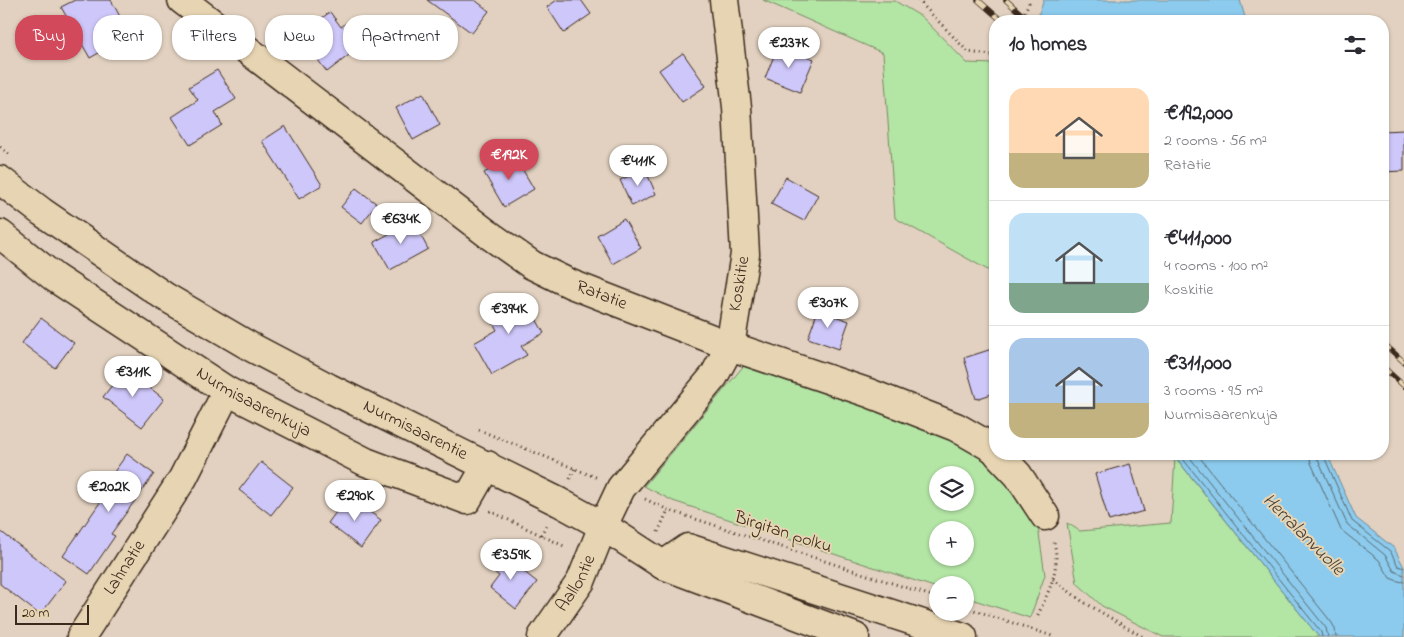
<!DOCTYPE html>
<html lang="en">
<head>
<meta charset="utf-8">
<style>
	body { margin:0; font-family:"Indie Flower",sans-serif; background:#f7f7f7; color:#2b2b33; height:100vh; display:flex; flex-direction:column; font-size:19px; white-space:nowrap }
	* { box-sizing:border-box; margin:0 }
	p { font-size:16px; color:#7c7c81 }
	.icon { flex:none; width:28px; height:28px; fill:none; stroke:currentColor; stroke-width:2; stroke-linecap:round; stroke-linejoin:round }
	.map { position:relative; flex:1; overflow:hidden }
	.side { position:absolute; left:989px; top:15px; width:400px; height:445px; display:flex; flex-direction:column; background:#fff; border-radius:20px; box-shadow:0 1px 4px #0004 }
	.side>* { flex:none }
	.hud { position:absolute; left:15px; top:15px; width:475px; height:45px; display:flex; gap:10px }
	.controls { position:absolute; left:929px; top:466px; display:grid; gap:10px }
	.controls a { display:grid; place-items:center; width:45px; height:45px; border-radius:50%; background:#fff; box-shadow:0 1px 4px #0004; font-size:25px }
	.scale { position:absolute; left:15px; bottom:12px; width:74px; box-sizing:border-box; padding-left:5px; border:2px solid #3b2a1e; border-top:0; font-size:14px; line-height:18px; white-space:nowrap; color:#3b2a1e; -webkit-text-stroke:4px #e7d4b2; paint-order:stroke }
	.price { position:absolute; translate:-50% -42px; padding:0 11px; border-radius:18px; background:#fff; color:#222; font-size:16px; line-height:32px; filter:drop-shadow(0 1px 2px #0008) }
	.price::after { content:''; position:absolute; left:50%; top:30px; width:15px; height:11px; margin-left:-8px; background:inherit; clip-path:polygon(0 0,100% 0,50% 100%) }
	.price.current { background:#d1495b; color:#fff }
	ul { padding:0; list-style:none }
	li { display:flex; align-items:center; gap:15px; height:125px; padding:0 20px }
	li+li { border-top:1px solid #e1e1e2 }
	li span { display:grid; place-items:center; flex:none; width:140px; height:100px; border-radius:15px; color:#555 }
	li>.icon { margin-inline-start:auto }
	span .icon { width:60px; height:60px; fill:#fffc; stroke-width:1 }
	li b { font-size:21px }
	h2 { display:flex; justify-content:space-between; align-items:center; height:60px; padding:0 20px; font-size:21px }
	.chip { padding:0 18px; border-radius:20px; background:#fff; box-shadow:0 1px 4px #0004; font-size:18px; line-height:45px }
	.chip.current { background:#d1495b; color:#fff }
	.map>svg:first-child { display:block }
	.green { fill:#b3e5a5; stroke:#778862; fill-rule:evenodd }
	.water { fill:#8ccbed; stroke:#6c8b9a }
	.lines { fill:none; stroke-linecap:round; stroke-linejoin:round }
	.shore { stroke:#5b6a71; stroke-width:1 }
	.building { fill:#cec7f9; stroke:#3b2a1e }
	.minor-casing { stroke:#3b2a1e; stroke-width:31 }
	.path { stroke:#3b2a1e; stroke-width:3; stroke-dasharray:1 4; stroke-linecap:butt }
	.minor { stroke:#e7d4b2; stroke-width:28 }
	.rail-casing { stroke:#3b2a1e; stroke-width:5.5 }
	.rail { stroke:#e7d4b2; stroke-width:4; stroke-dasharray:11; stroke-linecap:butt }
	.labels { text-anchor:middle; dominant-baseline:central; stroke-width:4; stroke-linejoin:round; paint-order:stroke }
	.street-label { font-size:18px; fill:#3b2a1e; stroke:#e7d4b2 }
	.water-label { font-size:19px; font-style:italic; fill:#47423d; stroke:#e7d4b2 }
</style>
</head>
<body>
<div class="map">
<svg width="1404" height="637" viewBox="0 0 1404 637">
	<rect width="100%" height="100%" fill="#e2d1c0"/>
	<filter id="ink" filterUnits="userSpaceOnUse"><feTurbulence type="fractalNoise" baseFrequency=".02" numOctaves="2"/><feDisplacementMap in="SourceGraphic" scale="10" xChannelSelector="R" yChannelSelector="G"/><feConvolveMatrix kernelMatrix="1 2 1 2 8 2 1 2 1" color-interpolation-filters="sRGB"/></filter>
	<g filter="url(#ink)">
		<path class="green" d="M763,0L895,1L922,17L967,63L995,64V274L895,218L883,53Z
			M746,363L934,424L978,453L1002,480L1027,496L1038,527L1045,575L1030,618L965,597V585H938L937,588L673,501L644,486ZM938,475H965V502H938ZM938,530H965V558H938Z
			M1175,457L1319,637H1163L1102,606L1077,583L1067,523L1080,531L1171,523Z"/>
		<path class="water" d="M1044,0H1240L1246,21H1036Z
			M1173,454H1327L1356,518L1394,548L1404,567V637H1319Z"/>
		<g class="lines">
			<path class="shore" d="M1179,454L1321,632L1322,637
				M1187,454L1326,628L1328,637
				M1197,454L1332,623L1335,629L1336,637
				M1309,454L1311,463L1341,530L1379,560L1390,578L1398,581L1404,582
				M1317,454L1318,460L1347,524L1385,555L1394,571L1404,575
				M1323,454L1352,521L1390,551L1398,566L1404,568"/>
		</g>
		<path class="building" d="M75,0H111L130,35L90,58L61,7Z
			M427,0H475L489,11L472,33Z
			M557,0H581L591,14L564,33L547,7Z
			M330,12L341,27L350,20L366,42L327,72L299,35Z
			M778,46L814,59L800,92L765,78Z
			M683,53L706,86L682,102L659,70Z
			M217,70L236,99L215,112L222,125L190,145L172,117L198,100L189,87Z
			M423,93L440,125L413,140L396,108Z
			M285,126L322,185L299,199L262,141Z
			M1404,130V171L1382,172V131Z
			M514,155L534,189L504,207L484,173Z
			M645,169L656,194L632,206L620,180Z
			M786,177L818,195L804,221L771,204Z
			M356,188L377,204L362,223L341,207Z
			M624,219L641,248L613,264L597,235Z
			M413,221L428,249L390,270L374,242Z
			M522,294L544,333L521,346L527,355L492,375L474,343L497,330L488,313Z
			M818,310L849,321L839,349L808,338Z
			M41,318L74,343L55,368L22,343Z
			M995,348V393L976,399L964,358Z
			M125,368L164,399L142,427L103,397Z
			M127,454L154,474L111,534L115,536L89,574L63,556L103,498L98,494Z
			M261,462L293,487L271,515L239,490Z
			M1130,464L1144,511L1109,521L1095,474Z
			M348,496L381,520L361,548L328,523Z
			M0,531L66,581L40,615L0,584Z
			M499,552L537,582L516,609L490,588L499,576L488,567Z"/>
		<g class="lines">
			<defs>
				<g id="minor">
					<path id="s1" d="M182,0L488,234L532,265L571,284L730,346L869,393L956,427L991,447L995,450"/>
					<path id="s2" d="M0,180L42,212L164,296L251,347L329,388L559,502L603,526L663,565L855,637"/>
					<path id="s3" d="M0,234L55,278L227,391L366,462L467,500L487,465"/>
					<path d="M998,454L1018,475L1045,516"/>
					<path d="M663,565L688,548L963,637"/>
					<path id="s4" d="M81,637L183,478L227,391"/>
					<path id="s5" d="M542,637L581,581L603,526L621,488L714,376L730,346L745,254L737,107L724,0"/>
				</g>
			</defs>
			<use href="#minor" class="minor-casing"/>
			<path class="path" d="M918,0L968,52L991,55L995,52
				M1020,21L1029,3L1027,0
				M0,147L9,154
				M479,430L598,478
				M570,479L575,468
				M645,499L668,510L938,598
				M490,511L566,547
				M658,532L668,510
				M541,535L547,524
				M1053,579L1082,601L1143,637
				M965,607L1055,637
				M1038,615C1049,590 1062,567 1053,539"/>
			<use href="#minor" class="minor"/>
			<defs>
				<path id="rail" d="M978,0L1002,21
					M1006,0L1029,21
					M1382,342L1404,362
					M1382,366L1404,386"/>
			</defs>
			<use href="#rail" class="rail-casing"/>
			<use href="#rail" class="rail"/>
		</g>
	</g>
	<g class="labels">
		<g class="street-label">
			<text stroke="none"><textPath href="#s5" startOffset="412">Koskitie</textPath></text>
			<text stroke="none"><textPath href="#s1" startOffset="515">Ratatie</textPath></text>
			<text stroke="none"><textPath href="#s3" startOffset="305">Nurmisaarenkuja</textPath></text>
			<text stroke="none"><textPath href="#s2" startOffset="486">Nurmisaarentie</textPath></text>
			<text transform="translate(783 533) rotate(18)">Birgitan polku</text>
			<text stroke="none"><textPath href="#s4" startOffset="82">Lahnatie</textPath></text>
			<text stroke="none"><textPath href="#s5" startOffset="64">Aallontie</textPath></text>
		</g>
		<g class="water-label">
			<text transform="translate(1303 535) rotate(45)">Herralanvuolle</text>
		</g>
	</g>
</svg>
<div class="controls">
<a><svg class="icon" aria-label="layers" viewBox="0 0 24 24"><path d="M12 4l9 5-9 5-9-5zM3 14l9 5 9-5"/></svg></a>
<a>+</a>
<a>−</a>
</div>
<div class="scale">20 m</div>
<b class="price" style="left:789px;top:69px">€237K</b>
<b class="price current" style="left:509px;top:181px">€192K</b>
<b class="price" style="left:638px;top:187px">€411K</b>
<b class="price" style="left:401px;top:245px">€634K</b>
<b class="price" style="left:828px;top:329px">€307K</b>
<b class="price" style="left:509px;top:335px">€394K</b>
<b class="price" style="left:133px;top:398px">€311K</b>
<b class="price" style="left:109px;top:513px">€202K</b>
<b class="price" style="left:355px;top:522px">€290K</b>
<b class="price" style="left:511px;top:581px">€359K</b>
<div class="hud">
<a class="chip current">Buy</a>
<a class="chip">Rent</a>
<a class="chip">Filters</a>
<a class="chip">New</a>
<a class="chip">Apartment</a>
</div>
<section class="side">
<h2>10 homes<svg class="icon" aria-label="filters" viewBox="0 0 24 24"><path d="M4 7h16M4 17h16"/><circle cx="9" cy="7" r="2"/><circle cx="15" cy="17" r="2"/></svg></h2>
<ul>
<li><span style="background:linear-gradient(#ffd9b3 65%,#c2b280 0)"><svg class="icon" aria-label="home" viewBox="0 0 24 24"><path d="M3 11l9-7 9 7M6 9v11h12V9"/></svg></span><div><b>€192,000</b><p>2 rooms · 56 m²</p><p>Ratatie</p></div></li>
<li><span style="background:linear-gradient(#bfe0f5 70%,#7fa58c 0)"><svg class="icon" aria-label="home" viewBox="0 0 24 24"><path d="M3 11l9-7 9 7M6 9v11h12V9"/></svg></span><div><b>€411,000</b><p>4 rooms · 100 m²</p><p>Koskitie</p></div></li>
<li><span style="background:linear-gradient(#a9c7e8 65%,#c2b280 0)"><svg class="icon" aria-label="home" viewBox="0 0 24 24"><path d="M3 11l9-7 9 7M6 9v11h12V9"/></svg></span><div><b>€311,000</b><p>3 rooms · 95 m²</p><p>Nurmisaarenkuja</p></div></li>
</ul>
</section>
</div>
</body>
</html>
